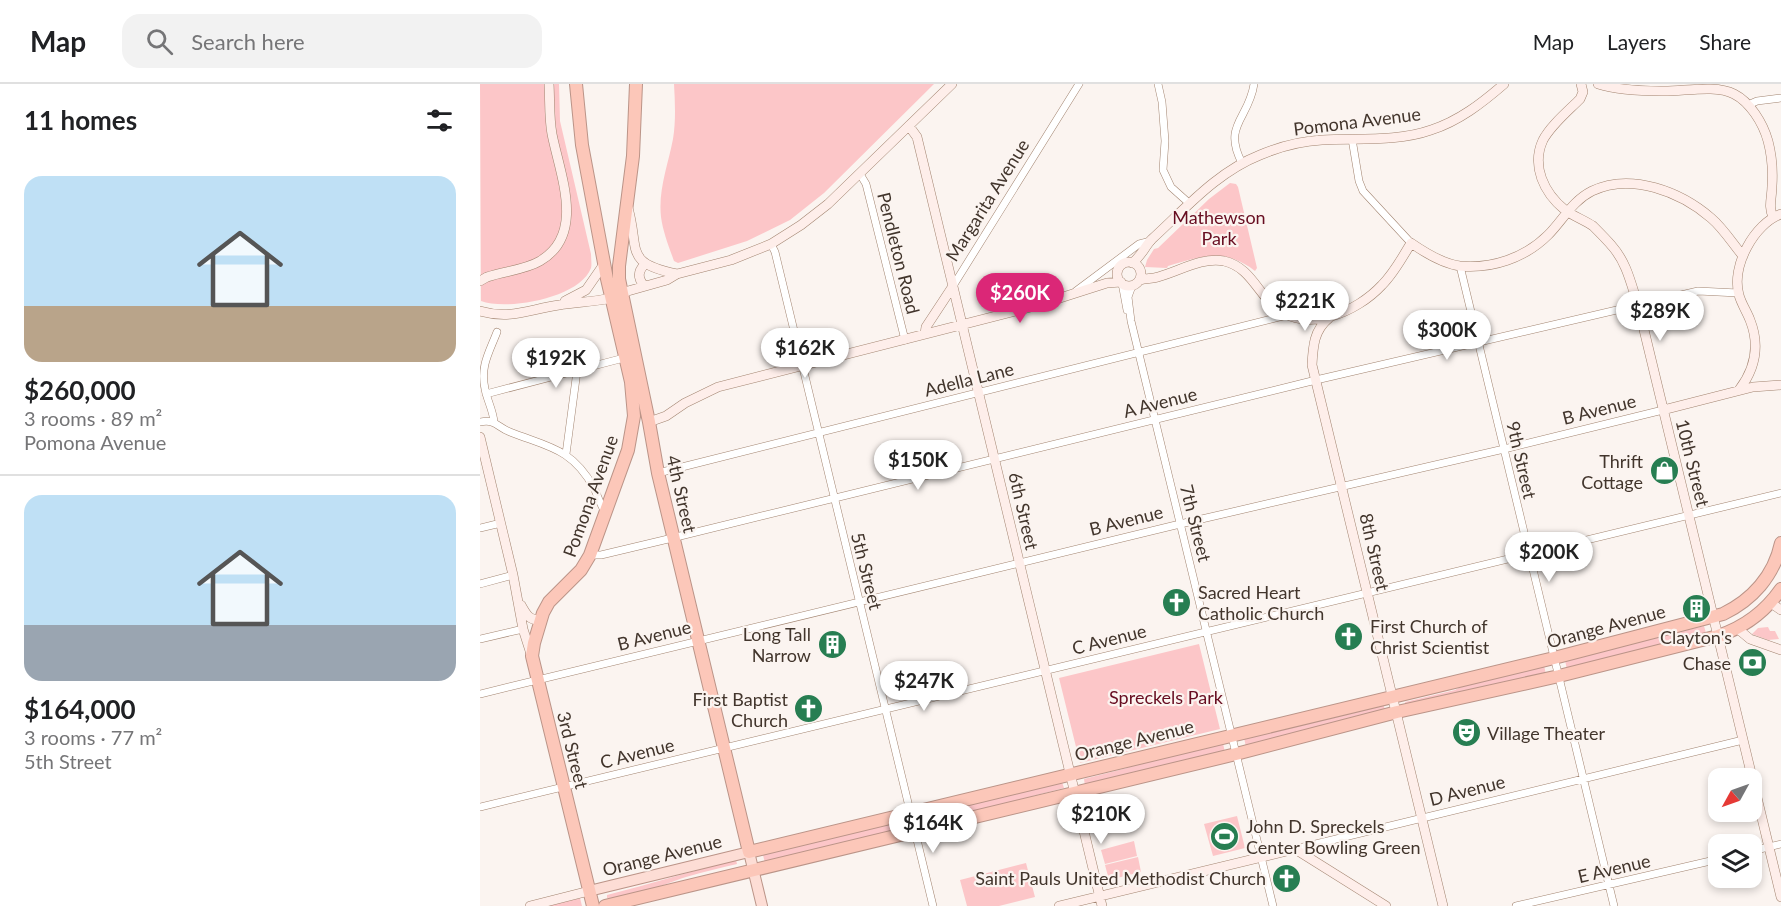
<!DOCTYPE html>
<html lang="en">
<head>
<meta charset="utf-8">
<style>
	body { margin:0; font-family:Lato,sans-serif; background:#f2f2f2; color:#202124; height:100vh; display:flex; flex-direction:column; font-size:22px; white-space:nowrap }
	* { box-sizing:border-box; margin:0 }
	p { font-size:20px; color:#757577 }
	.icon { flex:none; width:33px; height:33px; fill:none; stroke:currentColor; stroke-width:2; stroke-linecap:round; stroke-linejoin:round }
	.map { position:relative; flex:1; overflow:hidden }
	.side { display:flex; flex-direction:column; background:#fff; width:480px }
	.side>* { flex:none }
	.needle { width:39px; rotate:230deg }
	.tools { position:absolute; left:1228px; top:684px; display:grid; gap:12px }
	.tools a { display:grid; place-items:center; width:54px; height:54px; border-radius:12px; background:#fff; box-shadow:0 3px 9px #0003; font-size:30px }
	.price { position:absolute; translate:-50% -51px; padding:0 14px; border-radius:21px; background:#fff; color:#222; font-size:20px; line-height:39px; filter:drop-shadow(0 2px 3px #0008) }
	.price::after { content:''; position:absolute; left:50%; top:36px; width:18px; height:14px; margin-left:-9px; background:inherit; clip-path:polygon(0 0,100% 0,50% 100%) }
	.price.selected { background:#db2777; color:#fff }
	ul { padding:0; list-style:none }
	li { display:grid; align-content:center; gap:12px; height:318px; padding:0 24px }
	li+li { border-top:2px solid #e0e0e0 }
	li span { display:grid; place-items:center; height:186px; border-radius:18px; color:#555 }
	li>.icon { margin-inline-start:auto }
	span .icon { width:108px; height:108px; fill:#fffc; stroke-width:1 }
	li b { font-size:26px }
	h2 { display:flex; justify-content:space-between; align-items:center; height:72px; padding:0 24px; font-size:26px }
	header { display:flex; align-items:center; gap:36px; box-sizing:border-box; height:84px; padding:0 30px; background:#fff; border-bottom:2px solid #e0e0e0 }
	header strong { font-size:28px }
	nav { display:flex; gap:33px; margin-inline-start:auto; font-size:21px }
	.search { width:420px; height:54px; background:#f2f2f2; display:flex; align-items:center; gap:15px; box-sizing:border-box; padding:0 21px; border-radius:18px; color:#757577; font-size:22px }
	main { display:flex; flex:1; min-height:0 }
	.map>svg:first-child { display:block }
	.green { fill:#fcc6c8 }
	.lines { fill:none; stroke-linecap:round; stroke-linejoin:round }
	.street-casing { stroke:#a28470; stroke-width:8 }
	.secondary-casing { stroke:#a28470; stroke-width:10 }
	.primary-casing { stroke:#bb9488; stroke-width:12 }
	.highway-casing { stroke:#bb9488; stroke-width:14 }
	.street { stroke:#fff; stroke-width:7 }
	.secondary { stroke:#feeeea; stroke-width:9 }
	.primary { stroke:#fdddd5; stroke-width:10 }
	.highway { stroke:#fcc7b9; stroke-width:12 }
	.labels { text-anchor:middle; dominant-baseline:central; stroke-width:4.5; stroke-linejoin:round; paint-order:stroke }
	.street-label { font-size:18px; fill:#42352c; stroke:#fbf4f0 }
	.park-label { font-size:18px; fill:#670d21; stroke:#fbf4f0 }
	.poi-label { font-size:18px; fill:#42352c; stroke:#fbf4f0; text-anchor:end }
</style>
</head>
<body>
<header>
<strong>Map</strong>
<div class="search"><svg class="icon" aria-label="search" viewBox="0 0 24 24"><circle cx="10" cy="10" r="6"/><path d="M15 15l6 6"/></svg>Search here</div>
<nav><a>Map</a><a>Layers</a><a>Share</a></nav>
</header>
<main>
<section class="side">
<h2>11 homes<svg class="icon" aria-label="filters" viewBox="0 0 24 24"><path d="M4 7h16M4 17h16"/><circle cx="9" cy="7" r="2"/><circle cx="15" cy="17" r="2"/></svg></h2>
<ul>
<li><span style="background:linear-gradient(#bfe0f5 70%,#b9a48a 0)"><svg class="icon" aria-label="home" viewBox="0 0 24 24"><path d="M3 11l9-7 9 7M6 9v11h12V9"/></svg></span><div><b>$260,000</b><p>3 rooms · 89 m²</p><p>Pomona Avenue</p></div></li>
<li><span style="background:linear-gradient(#bfe0f5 70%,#9aa5b1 0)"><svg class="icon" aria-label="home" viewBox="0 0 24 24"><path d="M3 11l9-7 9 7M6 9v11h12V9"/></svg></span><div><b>$164,000</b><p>3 rooms · 77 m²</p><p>5th Street</p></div></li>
</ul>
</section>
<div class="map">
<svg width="1301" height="822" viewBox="0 0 1301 822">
	<rect width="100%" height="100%" fill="#fbf4f0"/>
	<path class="green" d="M0,0H79L80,37L111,170C111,175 112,180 111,184C100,214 27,227 1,217Z
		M194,0H454L344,109L310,136L267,157L198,179L194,177C189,163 183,148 181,133C178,106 188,81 193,55C196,37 195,18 194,0Z
		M750,99L756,100L758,103L777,184L775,187C745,164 722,172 688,182L687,184L665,183L667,176L674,165L678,164L729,115Z
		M1224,542L1226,549L1195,556L1181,563L1087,586L1085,576Z
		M1288,543L1290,547H1295L1299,555L1288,556L1272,550L1278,544Z
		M719,560L740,645L600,679L579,594Z
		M1064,581L1066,591L926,624L925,618L975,606L986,600Z
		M903,619L905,626L766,663L764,654Z
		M743,659L745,669L605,702L604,695L647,684L653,681Z
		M582,698L584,704L553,712L545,716L445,741L443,732Z
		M757,732L765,764L733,772L724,740Z
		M422,736L424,745L285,779L283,771Z
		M654,757L657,772L625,780L621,766Z
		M658,773L661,788L629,796L625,781Z
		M256,776L257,780C240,784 222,788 206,793C181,801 154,814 127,814V811C170,800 212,787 256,776Z
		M546,779L555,813L519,822H487L480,796Z
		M100,814L102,822H67Z"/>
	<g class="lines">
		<defs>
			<path id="street" d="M678,0L682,18L685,57L683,86L691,103L710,120
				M1268,21L1277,17L1301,14
				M872,55L879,97L883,107L931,159
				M762,79C742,41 769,35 774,0
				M380,90L386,100L425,256
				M291,160L295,168L453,822
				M980,182L1134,822
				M642,199L647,226
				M473,202L599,0
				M652,202L648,213L651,237L793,822
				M596,207L659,160L671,157
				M6,310L140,275
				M0,338C16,335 17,343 30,348C68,363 92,364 114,404C118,412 120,421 126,429
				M14,338C13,326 7,316 5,305C0,282 9,269 17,248
				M86,370L97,287
				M178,389L807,231
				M0,444L21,439
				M110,471H121L184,456L836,296L1218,207L1258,209
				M0,500L33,491
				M0,555L43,545
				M0,610L700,440L1024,365L1183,326
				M0,723L1301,409
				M815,765L1263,656
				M1272,767L1301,760
				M1036,822L1239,775"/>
			<path id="secondary" d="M1101,0L1103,8L1100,15C1088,27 1071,41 1063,56C1051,82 1064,109 1085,126C1093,132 1104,136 1113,142C1119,148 1127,156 1132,162C1147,179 1151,200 1158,221L1301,813
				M1118,0C1138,6 1160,7 1181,7C1202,8 1235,0 1254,10C1270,18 1283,39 1288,57C1292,72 1293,87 1292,102C1292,114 1288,122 1293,133
				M429,42L437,53L622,822
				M148,124C160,166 143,179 197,190
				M637 190a12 12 0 1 1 24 0a12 12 0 1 1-24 0Z
				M652,179C661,173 665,162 672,155C706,124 737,88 780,71C799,63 822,57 842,56C878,54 917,58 951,46C979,37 1002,19 1024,0
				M660,196C666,194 672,195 678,193C700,187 721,173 744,177C770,183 777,208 795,223C827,250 877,228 902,201C914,189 922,174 931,159C944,168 964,180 980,182C1012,185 1045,174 1068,151C1083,136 1092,117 1112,107C1151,88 1201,108 1231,134C1243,144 1253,160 1263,172
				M0,197L7,193C24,187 45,186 60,177C106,150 80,91 72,50C69,34 70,17 69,0
				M164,202C158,194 157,188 165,180
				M141,210L148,207L187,196L197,190L251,176L291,160L321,141L348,120L472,0
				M85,217L106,206L124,180
				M0,227C31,236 50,225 79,221C96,218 114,218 131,214
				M849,234C834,246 833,262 832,281L963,822
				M445,250L446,243L473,202
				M1259,306C1275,285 1280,261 1270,236C1267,228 1261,219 1259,211C1251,182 1274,140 1301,130
				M1183,326L1273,303L1301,301
				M169,338L186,332L205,319L238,303L555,222L627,199L641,198
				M0,353L33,491L43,545L51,570
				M1291,519L1301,526
				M41,521C46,530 50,538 61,535
				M1258,545L1270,555L1301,566
				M50,822L109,807
				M579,822L815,765L906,822"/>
			<path id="primary" d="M109,807L269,768L282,822"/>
			<path id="highway" d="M96,0L102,61L127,195L151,298L154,332L148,366L110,471L101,486L69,518L63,529L54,559L52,572L113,822
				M156,0L153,72L139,182V195L169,338L178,389L269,768L1074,574L1243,530C1272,516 1294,492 1301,459
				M125,822L756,670L917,628L1079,592L1238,552C1265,543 1285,528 1301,505"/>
		</defs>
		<use href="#street" class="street-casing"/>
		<use href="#secondary" class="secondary-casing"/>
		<use href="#primary" class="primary-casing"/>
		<use href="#highway" class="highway-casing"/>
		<use href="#street" class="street"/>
		<use href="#secondary" class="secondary"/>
		<use href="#primary" class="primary"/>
		<use href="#highway" class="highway"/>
	</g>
	<defs>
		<symbol id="shop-disc" viewBox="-11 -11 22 22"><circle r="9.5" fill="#277e52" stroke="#fbf4f0"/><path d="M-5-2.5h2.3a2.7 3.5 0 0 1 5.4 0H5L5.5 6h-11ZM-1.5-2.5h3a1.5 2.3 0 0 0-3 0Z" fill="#fff"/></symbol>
		<symbol id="church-disc" viewBox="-11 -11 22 22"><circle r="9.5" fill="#277e52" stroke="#fbf4f0"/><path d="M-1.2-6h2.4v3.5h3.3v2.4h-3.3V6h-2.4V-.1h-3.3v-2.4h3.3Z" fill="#fff"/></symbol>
		<symbol id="building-disc" viewBox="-11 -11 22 22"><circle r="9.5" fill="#277e52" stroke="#fbf4f0"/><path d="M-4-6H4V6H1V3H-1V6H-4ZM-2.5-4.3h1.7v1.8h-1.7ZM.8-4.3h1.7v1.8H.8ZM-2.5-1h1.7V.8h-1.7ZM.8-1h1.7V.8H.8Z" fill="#fff"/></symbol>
		<symbol id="bank-disc" viewBox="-11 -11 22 22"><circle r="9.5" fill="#277e52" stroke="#fbf4f0"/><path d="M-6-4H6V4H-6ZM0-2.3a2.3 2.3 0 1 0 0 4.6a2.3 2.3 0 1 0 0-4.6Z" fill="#fff"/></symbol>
		<symbol id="theatre-disc" viewBox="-11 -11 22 22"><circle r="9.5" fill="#277e52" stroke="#fbf4f0"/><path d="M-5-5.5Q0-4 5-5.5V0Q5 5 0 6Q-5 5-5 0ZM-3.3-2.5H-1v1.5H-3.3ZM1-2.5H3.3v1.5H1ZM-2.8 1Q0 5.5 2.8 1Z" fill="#fff"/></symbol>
		<symbol id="stadium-disc" viewBox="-11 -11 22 22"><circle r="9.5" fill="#277e52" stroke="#fbf4f0"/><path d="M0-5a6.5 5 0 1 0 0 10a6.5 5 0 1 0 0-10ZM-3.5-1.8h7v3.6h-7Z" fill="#fff"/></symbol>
	</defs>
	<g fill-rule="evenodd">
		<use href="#shop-disc" x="1168" y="370" width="33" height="33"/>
		<use href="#church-disc" x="680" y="502" width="33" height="33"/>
		<use href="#building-disc" x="1200" y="508" width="33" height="33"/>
		<use href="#church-disc" x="852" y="536" width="33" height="33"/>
		<use href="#building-disc" x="336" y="544" width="33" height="33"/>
		<use href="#bank-disc" x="1256" y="562" width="33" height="33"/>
		<use href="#church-disc" x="312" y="608" width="33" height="33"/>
		<use href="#theatre-disc" x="970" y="632" width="33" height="33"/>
		<use href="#stadium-disc" x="728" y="736" width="33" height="33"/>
		<use href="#church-disc" x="790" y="778" width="33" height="33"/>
	</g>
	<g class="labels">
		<g class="street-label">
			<text transform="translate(877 37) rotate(-7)">Pomona Avenue</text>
			<text transform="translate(507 116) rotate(-58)">Margarita Avenue</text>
			<text transform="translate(419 169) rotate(76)">Pendleton Road</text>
			<text transform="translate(489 295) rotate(-14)">Adella Lane</text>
			<text transform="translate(680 318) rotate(-14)">A Avenue</text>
			<text transform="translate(1119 325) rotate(-14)">B Avenue</text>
			<text transform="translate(1042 376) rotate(77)">9th Street</text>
			<text transform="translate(1213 379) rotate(76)">10th Street</text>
			<text transform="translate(202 410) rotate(77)">4th Street</text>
			<text transform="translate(110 412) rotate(-70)">Pomona Avenue</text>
			<text transform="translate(544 427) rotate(77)">6th Street</text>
			<text transform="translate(646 436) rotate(-14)">B Avenue</text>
			<text transform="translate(716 439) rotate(76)">7th Street</text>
			<text transform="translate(895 468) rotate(77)">8th Street</text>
			<text transform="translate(387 487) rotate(76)">5th Street</text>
			<text transform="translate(1126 542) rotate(-15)">Orange Avenue</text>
			<text transform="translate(174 551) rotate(-14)">B Avenue</text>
			<text transform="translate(629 555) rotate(-14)">C Avenue</text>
			<text transform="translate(654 656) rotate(-14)">Orange Avenue</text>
			<text transform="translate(93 666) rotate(76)">3rd Street</text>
			<text transform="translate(157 669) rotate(-14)">C Avenue</text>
			<text transform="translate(987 706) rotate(-14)">D Avenue</text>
			<text transform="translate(182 771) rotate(-14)">Orange Avenue</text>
			<text transform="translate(1134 784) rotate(-13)">E Avenue</text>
		</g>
		<g class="park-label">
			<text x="739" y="133">Mathewson<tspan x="739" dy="21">Park</tspan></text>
			<text x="686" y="613">Spreckels Park</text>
		</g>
		<g class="poi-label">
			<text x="1163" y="377">Thrift<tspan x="1163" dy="21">Cottage</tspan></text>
			<text x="718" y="508" text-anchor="start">Sacred Heart<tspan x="718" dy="21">Catholic Church</tspan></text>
			<text x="890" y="542" text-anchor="start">First Church of<tspan x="890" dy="21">Christ Scientist</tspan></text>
			<text x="331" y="550">Long Tall<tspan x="331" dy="21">Narrow</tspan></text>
			<text x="1216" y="553" text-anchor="middle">Clayton's</text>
			<text x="1251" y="579">Chase</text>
			<text x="308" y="615">First Baptist<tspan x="308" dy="21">Church</tspan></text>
			<text x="1007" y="649" text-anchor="start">Village Theater</text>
			<text x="766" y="742" text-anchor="start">John D. Spreckels<tspan x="766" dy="21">Center Bowling Green</tspan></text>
			<text x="786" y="794">Saint Pauls United Methodist Church</text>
		</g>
	</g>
</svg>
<div class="tools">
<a><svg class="needle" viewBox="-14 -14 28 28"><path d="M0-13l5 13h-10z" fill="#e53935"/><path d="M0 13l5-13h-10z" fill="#757577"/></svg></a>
<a><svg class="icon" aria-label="layers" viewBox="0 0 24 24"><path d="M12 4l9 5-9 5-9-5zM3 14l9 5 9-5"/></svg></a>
</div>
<b class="price selected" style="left:540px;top:240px">$260K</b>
<b class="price" style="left:825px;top:248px">$221K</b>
<b class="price" style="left:1180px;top:258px">$289K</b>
<b class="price" style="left:967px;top:277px">$300K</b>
<b class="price" style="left:325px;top:295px">$162K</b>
<b class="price" style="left:76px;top:305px">$192K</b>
<b class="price" style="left:438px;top:407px">$150K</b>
<b class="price" style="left:1069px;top:499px">$200K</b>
<b class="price" style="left:444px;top:628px">$247K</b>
<b class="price" style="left:621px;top:761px">$210K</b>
<b class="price" style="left:453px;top:770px">$164K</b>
</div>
</main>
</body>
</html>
